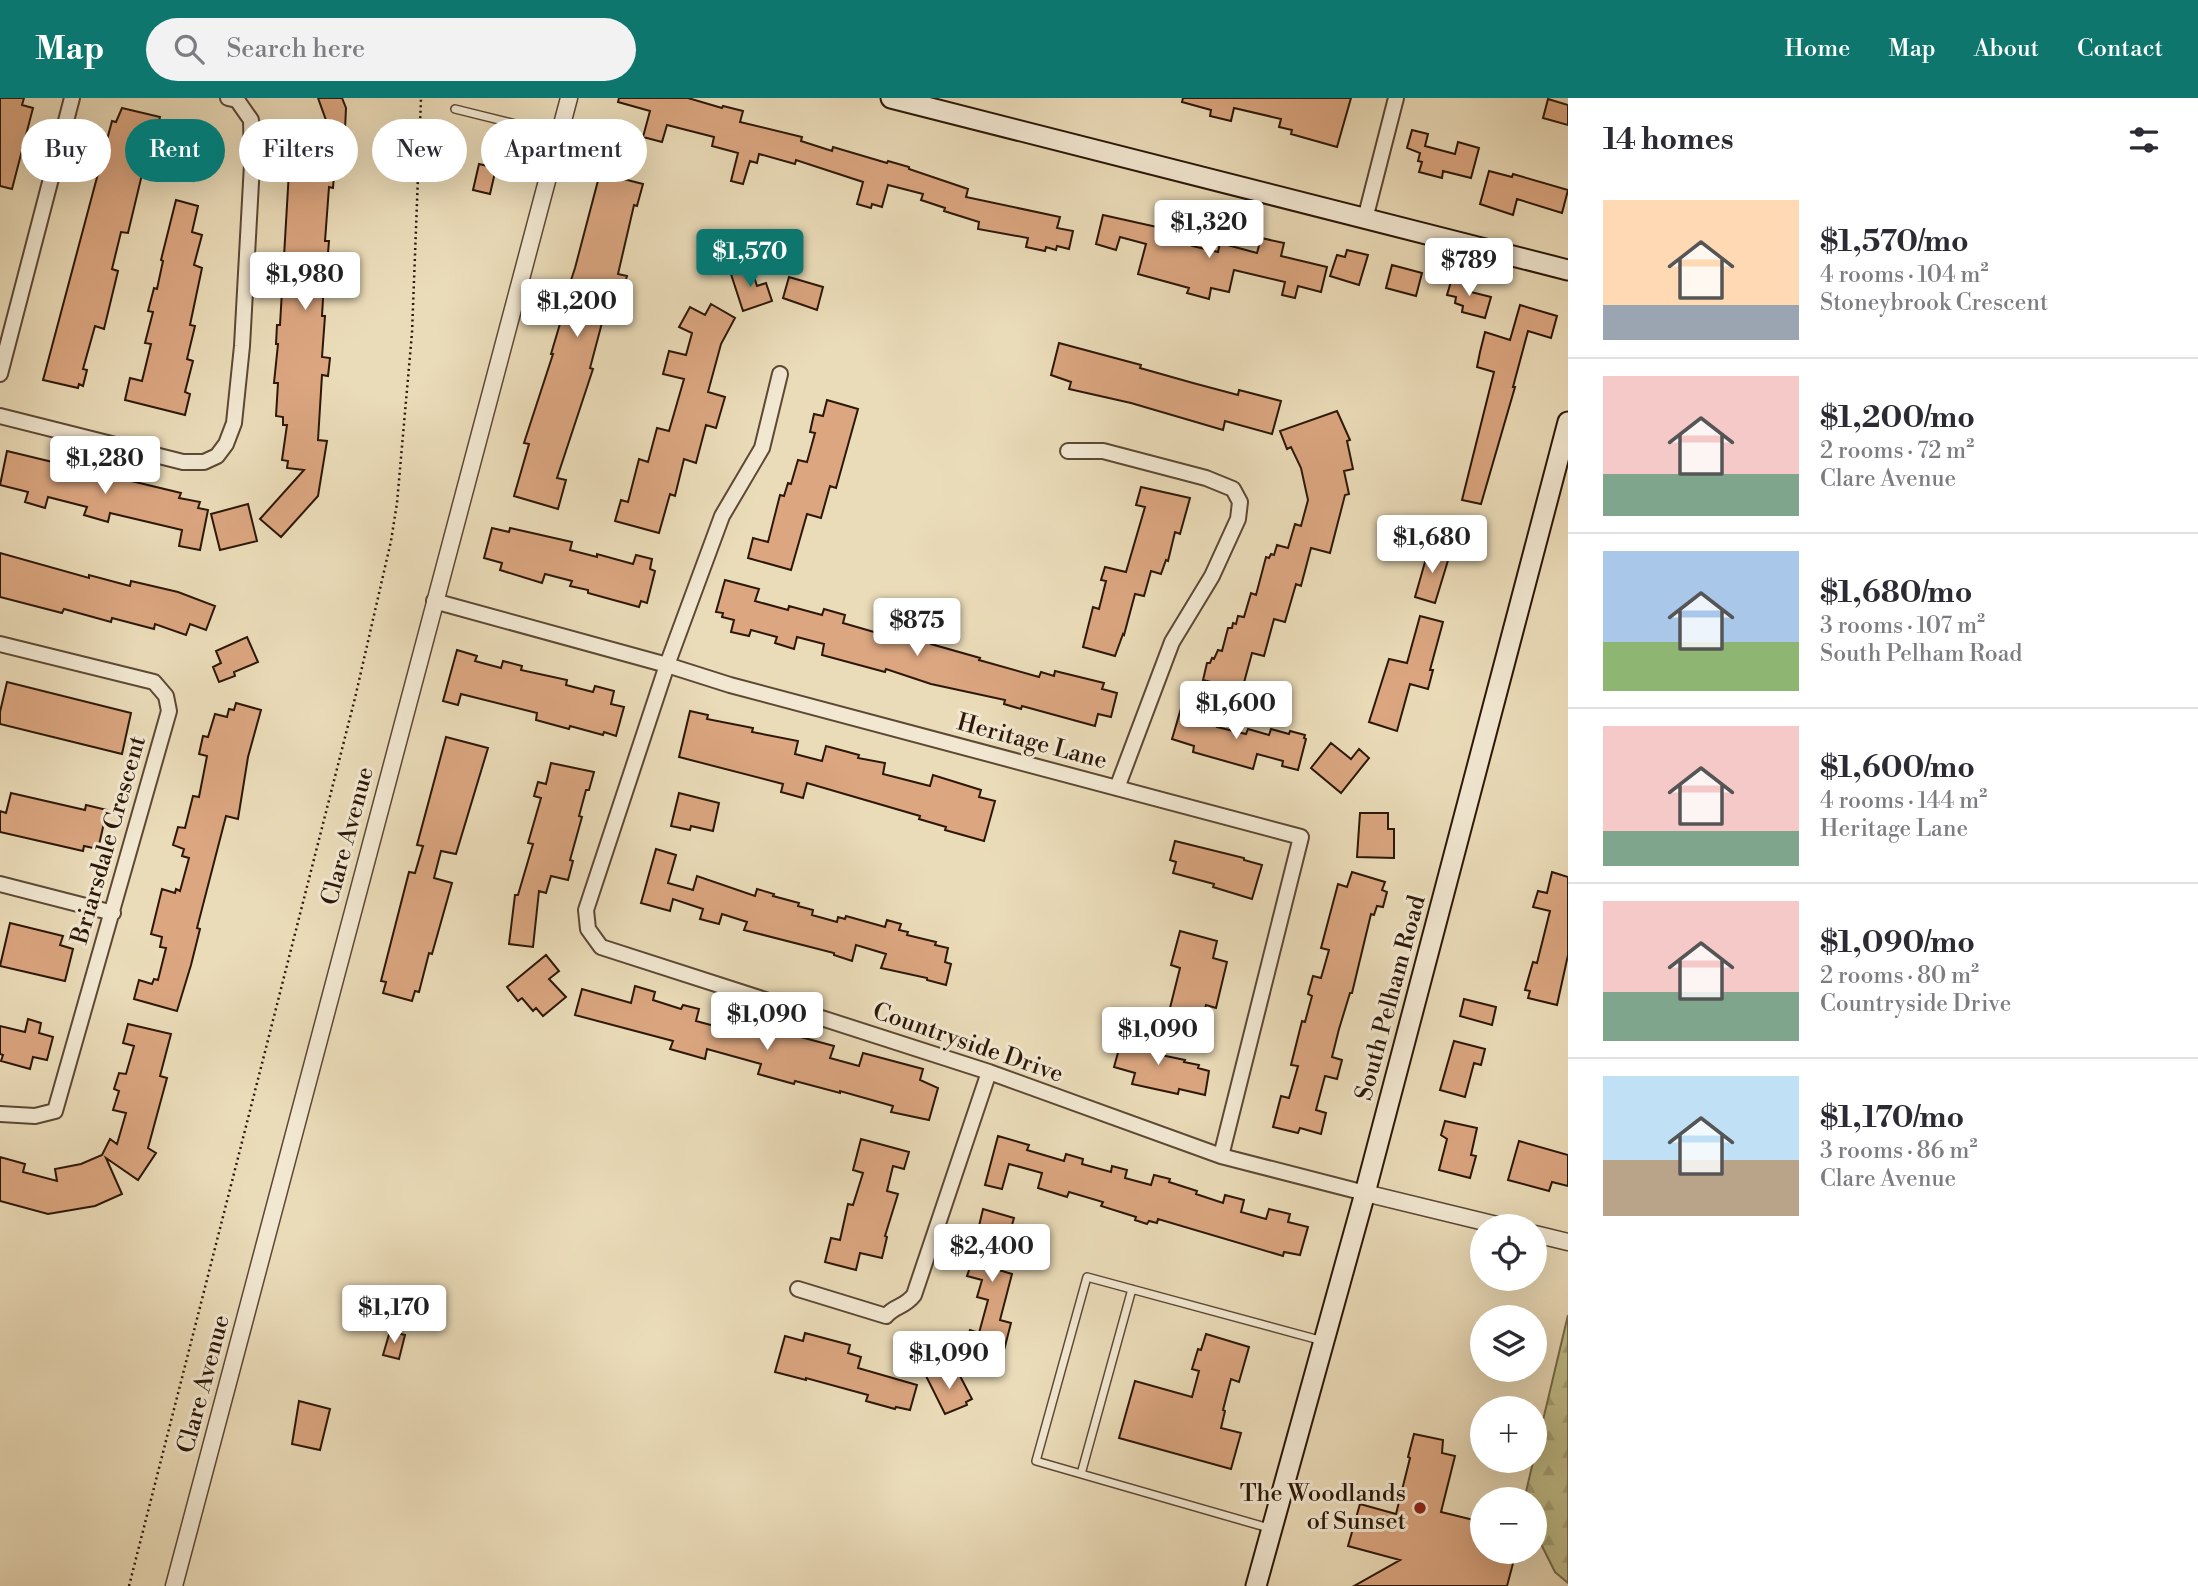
<!DOCTYPE html>
<html lang="en">
<head>
<meta charset="utf-8">
<style>
	body { margin:0; font-family:"Libre Bodoni",serif; background:#f2f2f3; color:#2b2b33; height:100vh; display:flex; flex-direction:column; font-size:26px; white-space:nowrap }
	* { box-sizing:border-box; margin:0 }
	p { font-size:23px; color:#7c7c81 }
	.icon { flex:none; width:38px; height:38px; fill:none; stroke:currentColor; stroke-width:2; stroke-linecap:round; stroke-linejoin:round }
	.map { position:relative; flex:1; overflow:hidden }
	.details { display:flex; flex-direction:column; background:#fff; width:630px }
	.details>* { flex:none }
	.guide { position:absolute; left:21px; top:21px; width:665px; height:63px; display:flex; gap:14px }
	.buttons { position:absolute; left:1470px; top:1116px; display:grid; gap:14px }
	.buttons a { display:grid; place-items:center; width:77px; height:77px; border-radius:50%; background:#fff; box-shadow:0 7px 28px #0002; font-size:35px }
	.price { position:absolute; translate:-50% -60px; padding:0 16px; border-radius:7px; background:#fff; color:#222; font-size:23px; line-height:46px; filter:drop-shadow(0 2px 4px #0008) }
	.price::after { content:''; position:absolute; left:50%; top:42px; width:21px; height:16px; margin-left:-10px; background:inherit; clip-path:polygon(0 0,100% 0,50% 100%) }
	.price.active { background:#0f766e; color:#fff }
	ul { padding:0; list-style:none }
	li { display:flex; align-items:center; gap:21px; height:175px; padding:0 35px }
	li+li { border-top:2px solid #e1e1e2 }
	li span { display:grid; place-items:center; flex:none; width:196px; height:140px; border-radius:0px; color:#555 }
	li>.icon { margin-inline-start:auto }
	span .icon { width:84px; height:84px; fill:#fffc; stroke-width:1 }
	li b { font-size:30px }
	h2 { display:flex; justify-content:space-between; align-items:center; height:84px; padding:0 35px; font-size:30px }
	.chip { padding:0 24px; border-radius:32px; background:#fff; box-shadow:0 7px 28px #0002; font-size:24px; line-height:63px }
	.chip.active { background:#0f766e; color:#fff }
	header { display:flex; align-items:center; gap:42px; box-sizing:border-box; height:98px; padding:0 35px; background:#0f766e; color:#fff }
	header strong { font-size:33px }
	nav { display:flex; gap:38px; margin-inline-start:auto; font-size:24px }
	.search { width:490px; height:63px; background:#f2f2f3; display:flex; align-items:center; gap:18px; box-sizing:border-box; padding:0 24px; border-radius:38px; color:#7c7c81; font-size:26px }
	main { display:flex; flex:1; min-height:0 }
	.map>svg:first-child { display:block }
	.forest { fill:url(#forest-firs); stroke:#766a49; stroke-width:2 }
	.building { fill:#dba680; stroke:#2c1708; stroke-width:2 }
	.lines { fill:none; stroke-linecap:round; stroke-linejoin:round }
	.service-casing { stroke:#5c4834; stroke-width:10 }
	.minor-casing { stroke:#5c4834; stroke-width:18 }
	.tertiary-casing { stroke:#5c4834; stroke-width:19 }
	.secondary-casing { stroke:#2c1708; stroke-width:23 }
	.path { stroke:#2c1708; stroke-width:2.5; stroke-dasharray:2 3.5; stroke-linecap:butt }
	.service { stroke:#f2e8d2; stroke-width:7 }
	.minor { stroke:#f2e8d2; stroke-width:14 }
	.tertiary { stroke:#f2e8d2; stroke-width:16 }
	.secondary { stroke:#f2e8d2; stroke-width:19 }
	.poi-dot { fill:#8f2418; stroke:#f2e8d2; stroke-width:2.5 }
	.labels { text-anchor:middle; dominant-baseline:central; stroke-width:6; stroke-linejoin:round; paint-order:stroke }
	.street-label { font-size:24px; fill:#2c1708; stroke:#f2e8d2 }
	.poi-label { font-size:24px; fill:#2c1708; stroke:#f2e8d2; text-anchor:end }
</style>
</head>
<body>
<header>
<strong>Map</strong>
<div class="search"><svg class="icon" aria-label="search" viewBox="0 0 24 24"><circle cx="10" cy="10" r="6"/><path d="M15 15l6 6"/></svg>Search here</div>
<nav><a>Home</a><a>Map</a><a>About</a><a>Contact</a></nav>
</header>
<main>
<div class="map">
<svg width="1568" height="1488" viewBox="0 0 1568 1488">
	<defs>
		<pattern id="forest-firs" width="22" height="20" patternUnits="userSpaceOnUse" patternTransform="scale(1.75)"><rect width="22" height="20" fill="#c0be8a"/><path d="M5 1l3.5 6h-7zM16 11l3.5 6h-7z" fill="#a5a376"/></pattern>
	</defs>
	<rect width="100%" height="100%" fill="#ebdcb9"/>
	<filter id="stains"><feTurbulence type="fractalNoise" baseFrequency=".00286" numOctaves="4"/><feColorMatrix values="0 0 0 0 .2 0 0 0 0 .09 0 0 0 0 .02 0 0 0 .5 -.17"/></filter>
	<radialGradient id="worn" r=".72"><stop offset=".6" stop-color="#630" stop-opacity="0"/><stop offset="1" stop-color="#630" stop-opacity=".3"/></radialGradient>
	<path class="forest" d="M1568,1217V1485L1555,1474L1535,1434V1402H1524Z"/>
	<path class="building" d="M0,0H24L22,7L33,10L12,91L0,88Z
		M318,0H342L346,10L344,53H336L333,90L329,89L325,143H329L327,167H325L322,218H325L322,259L330,260L328,278L322,277L318,342L327,343L318,398L281,439L260,421L304,372L287,370L288,363L282,362L287,327H283V319L276,318L278,285H274L278,246H276L277,227H280L289,73H294L295,62L299,63L301,24L327,25Z
		M619,0H688L722,10L723,8L743,13L740,24L802,39L801,43L832,53L833,49L887,65L888,63L909,69V71L968,91L966,99L1060,119L1057,130L1073,133L1069,151L1057,148L1056,152L1046,149L1045,153L1026,149L1028,140L978,131L979,124L944,113L945,110L921,102L923,96L888,87L882,109L872,106L871,110L857,106L863,84L796,62L795,66L759,56L757,65L750,63L743,86L731,83L738,55L712,48L714,39L667,27L662,44L643,39L650,13L618,4Z
		M1183,0H1351L1337,49L1291,36L1292,32L1279,29L1281,21L1234,10L1231,23L1210,18L1211,12L1182,4Z
		M1548,1L1568,7V27L1543,20Z
		M122,10L160,19L158,27L195,37L193,43L203,45L193,83L144,68L128,135L121,134L112,171L118,173L104,231L95,228L83,271L87,272L83,288L79,286L78,290L43,282L112,23L116,24Z
		M1412,32L1428,36L1425,48L1455,56L1458,44L1479,50L1471,80L1443,73L1442,80L1419,74L1422,64L1418,63L1420,55L1407,50Z
		M479,66L496,70L490,96L473,92Z
		M1489,73L1512,79L1513,76L1568,92L1562,115L1517,101L1513,117L1480,106Z
		M600,75L643,86L637,108L634,107L618,176L627,178L623,192L613,190L607,206L590,270L593,271L557,380L566,382L558,411L514,398L529,346L524,345L553,256H551L562,219H559L575,170Z
		M176,102L198,108L192,134L202,137L194,167L202,170L190,227L195,228L187,261L193,263L185,294L190,296L185,317L125,302L130,280L142,283L151,246L145,245L153,214L148,213L154,190L157,191L163,163L161,162Z
		M1103,117L1175,133L1174,138L1191,145L1192,148L1218,154L1220,145L1257,155L1261,140L1284,145L1281,158L1327,169L1321,194L1298,188L1295,200L1282,197L1285,184L1234,172L1229,194L1211,190L1209,201L1187,195L1189,190L1138,176L1146,146L1120,139L1116,152L1096,146Z
		M1347,152L1368,157L1359,187L1330,178L1337,157L1345,159Z
		M750,166L757,188L766,185L772,203L743,213L730,173Z
		M1392,167L1422,175L1416,198L1386,190Z
		M789,179L823,189L817,212L783,200Z
		M1452,180L1473,186L1471,194L1491,199L1485,220L1462,214L1463,208L1455,205L1456,199L1447,197Z
		M711,206L735,220L721,246L708,294L725,299L716,330L706,327L696,365L684,361L675,398L670,396L659,435L615,423L621,402L628,404L639,361L648,364L657,330L669,333L684,281L663,276L669,253L686,257L692,235L679,229L690,209L705,217Z
		M1520,207L1557,218L1551,240L1528,233L1513,289H1515L1481,406L1462,402L1494,274L1477,269L1480,254L1485,234L1510,242Z
		M1059,245L1141,267L1140,270L1193,285L1238,297L1239,292L1281,303L1272,336L1225,323L1223,332L1131,305L1069,291L1071,284L1051,277Z
		M827,302L858,311L836,390L830,388L821,420L807,416L791,472L748,460L753,440L768,444L780,397L784,398L788,385L791,386L798,362L807,364L815,335L810,334L814,316L823,318Z
		M1337,313L1350,342L1347,343L1353,371L1344,373L1349,396L1345,397L1330,455L1311,450L1301,488L1296,486L1285,524L1274,521L1264,558L1252,555L1242,592L1203,582L1207,565H1210L1212,560L1214,561L1218,552L1222,553L1228,530H1232L1233,525L1236,526L1238,518L1244,519L1251,495L1256,497L1266,459L1269,460L1271,456L1274,457L1277,447L1288,450L1295,426L1301,428L1308,402L1301,370L1291,349L1287,351L1280,333Z
		M7,353L181,395L179,400L200,404L198,410L208,412L200,452L179,448L182,432L110,415L108,424L84,417L87,409L48,399L45,410L25,404L28,394L0,387Z
		M1141,389L1190,400L1180,436L1175,434L1168,463L1166,462L1161,476L1151,473L1144,498L1135,496L1124,537L1123,536L1115,558L1083,549L1093,509L1099,511L1106,483L1101,482L1105,469L1126,474L1145,409L1136,407Z
		M248,406L257,443L220,452L211,416Z
		M492,430L509,434L510,430L572,444L570,452L597,459V456L633,466L636,457L652,461L650,471L655,473L647,505L641,503L639,509L588,495V492L570,488L572,483L545,476L542,485L500,472L502,465L484,460Z
		M1429,450L1450,456L1435,505L1415,499Z
		M0,455L89,480V477L130,488L131,483L178,494L215,508L206,532L190,526L186,537L155,526L154,531L112,520L111,524L64,511L62,515L0,499Z
		M725,482L759,491L755,503L788,512L789,508L822,517L824,511L845,517L843,525L881,536L882,533L908,540L909,537L932,543L931,546L980,560L979,562L1039,579L1041,574L1054,578L1055,573L1104,585L1102,591L1117,595L1111,619L1098,616L1095,628L1022,608L1021,611L1004,606L1005,602L931,586L886,571L885,574L822,557L824,546L797,539L794,551L775,545L777,539L751,532L749,538L731,534L734,522L722,519L723,515L716,514Z
		M1420,518L1443,524L1430,572H1433L1428,591L1410,586L1397,633L1369,624L1389,561L1407,565Z
		M247,539L258,564L234,574L235,578L219,584L213,569L221,565L216,553Z
		M457,552L477,558L475,563L501,570L503,563L522,568L521,572L567,582L566,587L593,594L595,588L614,593L611,606L624,609L616,638L604,634L603,637L570,628L569,631L536,622L537,615L461,596L458,607L443,603Z
		M7,584L131,615L122,656L0,626V614Z
		M236,605L261,612L248,659L238,721L226,718L197,830L200,831L191,867L177,913L134,901L139,882L152,886L154,881L158,882L166,850L160,849L162,839L151,836L162,791L175,795L176,791L180,793L189,760L182,758L184,751L173,747L178,729L185,730L193,698L199,699L207,658L199,656L203,638L208,639L215,616L227,619L229,611L234,612Z
		M1182,607L1220,618L1217,629L1246,636L1248,631L1269,637L1271,631L1289,636L1290,633L1305,637L1304,640L1306,641L1298,672L1282,668L1283,663L1257,656L1253,671L1193,654L1194,648L1172,641Z
		M690,613L708,617L707,621L753,630L752,634L798,643L795,656L822,663L826,648L859,657L858,660L885,665L883,676L930,688L933,677L981,692L979,699L995,703L984,743L945,732L946,729L919,721L920,718L807,685L803,700L781,694L783,686L679,659Z
		M446,639L488,650L456,756L441,753L434,780L452,785L432,856L429,855L419,894L415,893L412,903L383,895L386,884L381,883L409,774L415,775L423,748L417,747Z
		M1331,645L1351,661L1359,651L1369,660L1341,695L1311,670Z
		M551,665L594,674L589,692H586L579,718L582,719L570,762L573,763L568,782L551,778L546,795L539,793L533,849L509,846L515,797H518L533,746L528,745L541,700L534,698L538,684L546,686Z
		M11,695L85,712L86,707L107,712L98,751L84,748L83,753L0,734V713L6,715Z
		M679,695L719,705L713,733L691,728L690,732L671,728Z
		M1360,715H1388V731H1394V760L1357,759Z
		M1175,743L1244,760V762L1262,767L1252,801L1213,789L1214,786L1173,775L1176,764L1170,762Z
		M656,751L676,757L668,785L693,792L697,778L755,798L757,791L774,796L773,798L799,805L798,808L813,812L812,817L837,824L838,819L845,821L846,818L885,829L887,822L901,826L899,832L908,834L907,837L936,844L935,847L948,850L945,864L951,866L946,887L927,882V880L881,870L886,856L856,847L852,863L834,857V855L744,832L747,824L722,816L719,826L700,821L703,811L673,801L670,813L641,805Z
		M1352,774L1385,784L1382,792L1387,794L1383,809L1377,808L1374,817L1371,816L1352,895H1350L1339,931L1332,959L1342,962L1337,981L1325,978L1316,1012L1326,1015L1321,1036L1300,1030L1298,1035L1273,1029L1281,998L1289,1000L1298,968L1291,967L1302,923L1305,924L1312,898L1308,896L1313,878L1321,880L1329,852L1321,850L1338,786L1347,789Z
		M1552,774L1568,779V857L1557,907L1528,900L1530,893L1525,892L1533,864L1537,865L1550,813L1533,809L1538,793L1547,795Z
		M10,825L63,838L60,847L73,851L65,883L0,868Z
		M1180,833L1217,843L1213,860L1227,864L1216,910L1206,907L1201,926L1168,918L1180,870L1171,867Z
		M546,857L559,873L549,881L566,899L543,918L536,910L533,913L522,900L518,903L507,889Z
		M635,888L655,894L653,902L681,911L683,907L699,911L696,923L722,930L726,918L741,922L738,932L769,940L771,931L834,948L830,960L859,968L863,955L923,971L920,982L938,990L929,1022L891,1014L893,1008L840,993V995L795,983L794,986L758,976L761,966L707,951L705,961L670,951L673,943L575,917L582,891L631,905Z
		M1464,901L1496,909L1492,927L1460,918Z
		M28,921L41,925L39,935L53,939L47,962L33,959L30,971L1,963L3,957L0,956V928L25,934Z
		M128,926L171,936L160,978L167,980L148,1050L156,1055L138,1082L106,1060L122,1096L95,1108L48,1116L0,1103V1059L25,1066L23,1074L57,1083L55,1071L81,1066L102,1057L110,1041L117,1046L126,1015L113,1012L119,993L114,991L119,975L126,976L134,948L123,945Z
		M1124,933L1164,944L1161,957L1185,962L1184,964L1199,967L1198,970L1209,973L1205,997L1179,991L1178,996L1132,986L1135,975L1114,969Z
		M1454,943L1485,951L1481,967L1474,965L1465,999L1440,992Z
		M1445,1023L1477,1030L1471,1057L1476,1058L1470,1080L1439,1072L1447,1041L1441,1037Z
		M998,1038L1029,1047L1027,1052L1064,1063L1066,1056L1083,1061L1082,1066L1111,1074L1112,1068L1127,1072L1125,1080L1151,1087L1154,1077L1170,1081L1169,1084L1197,1093L1196,1096L1223,1105L1225,1097L1244,1102L1241,1114L1266,1121L1269,1111L1290,1116L1288,1124L1308,1129L1300,1157L1284,1154L1283,1158L1158,1121L1157,1125L1149,1123L1147,1126L1135,1122L1136,1119L1101,1108L1103,1104L1069,1094L1067,1099L1038,1090L1042,1075L1009,1066L1002,1091L985,1087Z
		M861,1041L909,1054L904,1071L893,1068L887,1093L898,1096L885,1138L887,1139L882,1160L860,1155L856,1172L825,1164L831,1140L840,1142L848,1106L853,1107L863,1075L853,1072Z
		M1519,1043L1568,1057V1088L1552,1084L1549,1093L1508,1082Z
		M983,1111L1014,1120L999,1172L1012,1176L1000,1222L1011,1225L1002,1260L965,1250L970,1232L979,1235L988,1202L977,1199L982,1182L967,1178L984,1129L979,1128Z
		M390,1233L405,1237L399,1261L383,1257Z
		M805,1235L850,1247L848,1255L861,1259L858,1270L917,1287L910,1312L896,1309L895,1311L866,1303L868,1297L806,1280V1282L775,1274L785,1238L803,1243Z
		M1206,1236L1249,1249L1239,1284L1231,1281L1223,1312L1225,1313L1221,1330L1241,1335L1231,1371L1119,1340L1135,1283L1192,1299L1199,1273L1192,1271L1198,1251L1201,1252Z
		M940,1270L945,1280L958,1274L972,1301L966,1304L967,1307L945,1316L926,1278Z
		M299,1303L330,1311L320,1352L292,1346Z
		M1414,1336L1443,1342L1442,1355L1455,1358L1441,1414L1482,1424V1454H1516L1507,1488H1354L1400,1462L1348,1448L1360,1406L1396,1416L1410,1360L1408,1359Z"/>
	<g class="lines">
		<defs>
			<path id="service" d="M455,11L560,37
				M1081,1376L1132,1191
				M1272,1431L1036,1363L1087,1179L1323,1243"/>
			<path id="minor" d="M1365,121L1396,0
				M0,276L72,0
				M780,276L762,350L722,418L667,567L586,812L588,831L601,849L989,974L1221,1058L1365,1095
				M0,318L183,364H204L217,358L226,346L234,325L242,248L252,66L251,22L237,2L228,0
				M1068,353H1103L1206,380L1233,391L1240,404L1238,421L1212,478L1172,544L1117,690
				M434,503L667,567L730,587L1301,739L1221,1058
				M0,546L154,584L166,598L169,613L55,1013L35,1018L0,1016
				M0,786L113,815
				M798,1191L886,1218C895,1207 904,1210 914,1197L989,974"/>
			<path id="tertiary" d="M1365,1095L1505,1129
				M1535,1136L1568,1144
				M174,1488L569,0"/>
			<path id="secondary" d="M891,0L1568,172
				M1256,1488L1365,1095L1568,324"/>
		</defs>
		<use href="#service" class="service-casing"/>
		<use href="#minor" class="minor-casing"/>
		<use href="#tertiary" class="tertiary-casing"/>
		<use href="#secondary" class="secondary-casing"/>
		<path class="path" d="M129,1488L355,600L391,443L397,405L412,235L421,0"/>
		<use href="#service" class="service"/>
		<use href="#minor" class="minor"/>
		<use href="#tertiary" class="tertiary"/>
		<use href="#secondary" class="secondary"/>
	</g>
	<circle class="poi-dot" cx="1420" cy="1410" r="7"/>
	<g class="labels">
		<g class="street-label">
			<text transform="translate(1032 644) rotate(15)">Heritage Lane</text>
			<text transform="translate(348 738) rotate(-75)">Clare Avenue</text>
			<text transform="translate(109 742) rotate(-74)">Briarsdale Crescent</text>
			<text transform="translate(1391 900) rotate(-75)">South Pelham Road</text>
			<text transform="translate(968 945) rotate(19)">Countryside Drive</text>
			<text transform="translate(204 1286) rotate(-75)">Clare Avenue</text>
		</g>
		<g class="poi-label">
			<text x="1406" y="1396">The Woodlands<tspan x="1406" dy="28">of Sunset</tspan></text>
		</g>
	</g>
	<rect width="100%" height="100%" filter="url(#stains)"/>
	<rect width="100%" height="100%" fill="url(#worn)"/>
</svg>
<div class="buttons">
<a><svg class="icon" aria-label="locate" viewBox="0 0 24 24"><circle cx="12" cy="12" r="6"/><path d="M12 2v4M12 18v4M2 12h4M18 12h4"/></svg></a>
<a><svg class="icon" aria-label="layers" viewBox="0 0 24 24"><path d="M12 4l9 5-9 5-9-5zM3 14l9 5 9-5"/></svg></a>
<a>+</a>
<a>−</a>
</div>
<b class="price" style="left:1209px;top:162px">$1,320</b>
<b class="price active" style="left:750px;top:191px">$1,570</b>
<b class="price" style="left:1469px;top:200px">$789</b>
<b class="price" style="left:305px;top:214px">$1,980</b>
<b class="price" style="left:577px;top:241px">$1,200</b>
<b class="price" style="left:105px;top:398px">$1,280</b>
<b class="price" style="left:1432px;top:477px">$1,680</b>
<b class="price" style="left:917px;top:560px">$875</b>
<b class="price" style="left:1236px;top:643px">$1,600</b>
<b class="price" style="left:767px;top:954px">$1,090</b>
<b class="price" style="left:1158px;top:969px">$1,090</b>
<b class="price" style="left:992px;top:1186px">$2,400</b>
<b class="price" style="left:394px;top:1247px">$1,170</b>
<b class="price" style="left:949px;top:1293px">$1,090</b>
<div class="guide">
<a class="chip">Buy</a>
<a class="chip active">Rent</a>
<a class="chip">Filters</a>
<a class="chip">New</a>
<a class="chip">Apartment</a>
</div>
</div>
<section class="details">
<h2>14 homes<svg class="icon" aria-label="filters" viewBox="0 0 24 24"><path d="M4 7h16M4 17h16"/><circle cx="9" cy="7" r="2"/><circle cx="15" cy="17" r="2"/></svg></h2>
<ul>
<li><span style="background:linear-gradient(#ffd9b3 75%,#9aa5b1 0)"><svg class="icon" aria-label="home" viewBox="0 0 24 24"><path d="M3 11l9-7 9 7M6 9v11h12V9"/></svg></span><div><b>$1,570/mo</b><p>4 rooms · 104 m²</p><p>Stoneybrook Crescent</p></div></li>
<li><span style="background:linear-gradient(#f6c9c9 70%,#7fa58c 0)"><svg class="icon" aria-label="home" viewBox="0 0 24 24"><path d="M3 11l9-7 9 7M6 9v11h12V9"/></svg></span><div><b>$1,200/mo</b><p>2 rooms · 72 m²</p><p>Clare Avenue</p></div></li>
<li><span style="background:linear-gradient(#a9c7e8 65%,#8fb573 0)"><svg class="icon" aria-label="home" viewBox="0 0 24 24"><path d="M3 11l9-7 9 7M6 9v11h12V9"/></svg></span><div><b>$1,680/mo</b><p>3 rooms · 107 m²</p><p>South Pelham Road</p></div></li>
<li><span style="background:linear-gradient(#f6c9c9 75%,#7fa58c 0)"><svg class="icon" aria-label="home" viewBox="0 0 24 24"><path d="M3 11l9-7 9 7M6 9v11h12V9"/></svg></span><div><b>$1,600/mo</b><p>4 rooms · 144 m²</p><p>Heritage Lane</p></div></li>
<li><span style="background:linear-gradient(#f6c9c9 65%,#7fa58c 0)"><svg class="icon" aria-label="home" viewBox="0 0 24 24"><path d="M3 11l9-7 9 7M6 9v11h12V9"/></svg></span><div><b>$1,090/mo</b><p>2 rooms · 80 m²</p><p>Countryside Drive</p></div></li>
<li><span style="background:linear-gradient(#bfe0f5 60%,#b9a48a 0)"><svg class="icon" aria-label="home" viewBox="0 0 24 24"><path d="M3 11l9-7 9 7M6 9v11h12V9"/></svg></span><div><b>$1,170/mo</b><p>3 rooms · 86 m²</p><p>Clare Avenue</p></div></li>
</ul>
</section>
</main>
</body>
</html>
